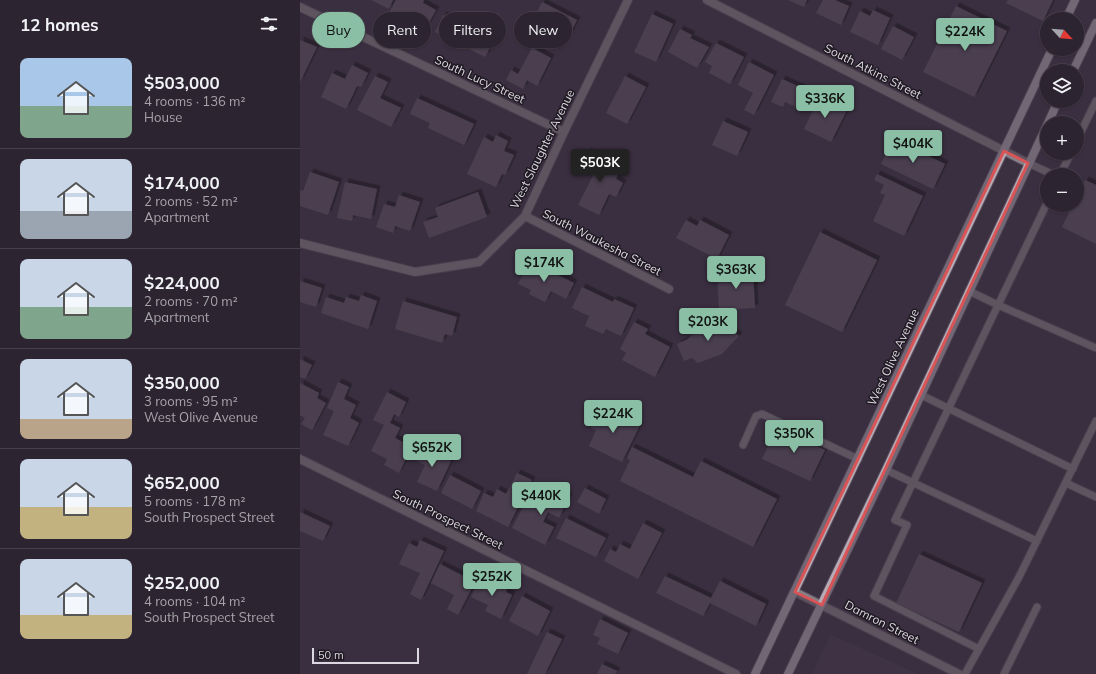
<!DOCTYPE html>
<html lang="en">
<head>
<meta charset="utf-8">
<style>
	body { margin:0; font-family:Mulish,sans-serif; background:#38303c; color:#f1f3f6; height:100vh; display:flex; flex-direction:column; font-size:15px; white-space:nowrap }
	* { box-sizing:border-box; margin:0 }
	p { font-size:13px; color:#a6a4ab }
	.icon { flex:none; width:22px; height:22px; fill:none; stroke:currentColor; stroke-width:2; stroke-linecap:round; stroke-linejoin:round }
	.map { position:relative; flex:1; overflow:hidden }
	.details { display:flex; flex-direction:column; background:#2c2430; width:300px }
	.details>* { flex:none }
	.banner { position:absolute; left:12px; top:12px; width:380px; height:36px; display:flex; gap:8px }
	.needle { width:26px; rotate:116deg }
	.controls { position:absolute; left:740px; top:12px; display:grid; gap:8px }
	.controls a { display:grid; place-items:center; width:44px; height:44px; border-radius:50%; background:#2c2430; box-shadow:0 1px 3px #0004,0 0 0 1px #48414c; font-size:20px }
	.scale { position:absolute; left:12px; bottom:10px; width:107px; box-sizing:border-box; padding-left:4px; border:2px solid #ddd7e1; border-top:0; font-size:11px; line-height:14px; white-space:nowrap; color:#ddd7e1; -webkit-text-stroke:3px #1f1a22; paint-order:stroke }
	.price { position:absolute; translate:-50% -34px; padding:0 9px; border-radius:4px; background:#8abfa5; color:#111; font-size:13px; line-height:26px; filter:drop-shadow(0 1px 2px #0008) }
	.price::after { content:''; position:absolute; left:50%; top:24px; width:12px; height:9px; margin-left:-6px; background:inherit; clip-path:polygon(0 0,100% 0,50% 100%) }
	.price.current { background:#222; color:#fff }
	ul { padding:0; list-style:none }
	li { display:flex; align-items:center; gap:12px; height:100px; padding:0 20px }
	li+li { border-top:1px solid #48414c }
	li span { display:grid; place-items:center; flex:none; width:112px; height:80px; border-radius:8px; color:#555 }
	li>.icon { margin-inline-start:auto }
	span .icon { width:48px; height:48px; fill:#fffc; stroke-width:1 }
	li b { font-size:17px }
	h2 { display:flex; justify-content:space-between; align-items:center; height:48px; padding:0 20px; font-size:17px }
	.pill { padding:0 14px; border-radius:18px; background:#2c2430; box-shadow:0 1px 3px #0004,0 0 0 1px #48414c; font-size:14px; line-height:36px }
	.pill.current { background:#8abfa5; color:#111 }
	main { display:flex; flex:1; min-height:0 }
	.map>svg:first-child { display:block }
	.built { fill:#45364c }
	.building { fill:#5d5163; filter:url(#shadow) }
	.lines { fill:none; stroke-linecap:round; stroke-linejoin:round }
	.lane-casing { stroke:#584e5d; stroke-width:9 }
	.street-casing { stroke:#584e5d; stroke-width:10 }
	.secondary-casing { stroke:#584e5d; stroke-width:10 }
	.lane { stroke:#888087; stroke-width:7 }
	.street { stroke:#888087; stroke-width:8 }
	.secondary { stroke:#b7abb6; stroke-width:8 }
	.marked { fill:none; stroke:#d85456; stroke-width:3; stroke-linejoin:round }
	.labels { text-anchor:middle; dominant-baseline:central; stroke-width:3; stroke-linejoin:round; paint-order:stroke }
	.street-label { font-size:12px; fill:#ddd7e1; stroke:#1f1a22 }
</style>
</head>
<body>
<main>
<section class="details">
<h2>12 homes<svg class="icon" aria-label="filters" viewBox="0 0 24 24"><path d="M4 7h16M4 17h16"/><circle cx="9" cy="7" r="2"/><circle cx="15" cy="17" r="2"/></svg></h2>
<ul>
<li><span style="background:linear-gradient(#a9c7e8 60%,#7fa58c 0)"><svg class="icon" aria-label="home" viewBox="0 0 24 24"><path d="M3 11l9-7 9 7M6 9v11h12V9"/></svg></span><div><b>$503,000</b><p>4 rooms · 136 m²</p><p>House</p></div></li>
<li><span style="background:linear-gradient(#c9d6e8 65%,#9aa5b1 0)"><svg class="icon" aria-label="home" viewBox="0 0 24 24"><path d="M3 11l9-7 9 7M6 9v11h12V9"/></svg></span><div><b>$174,000</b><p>2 rooms · 52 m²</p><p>Apartment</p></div></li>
<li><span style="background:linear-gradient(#c9d6e8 60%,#7fa58c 0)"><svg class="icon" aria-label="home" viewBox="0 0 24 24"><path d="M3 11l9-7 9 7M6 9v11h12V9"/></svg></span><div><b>$224,000</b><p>2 rooms · 70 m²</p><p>Apartment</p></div></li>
<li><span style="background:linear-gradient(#c9d6e8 75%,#b9a48a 0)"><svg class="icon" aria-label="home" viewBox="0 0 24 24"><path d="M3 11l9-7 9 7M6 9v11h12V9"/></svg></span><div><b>$350,000</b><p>3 rooms · 95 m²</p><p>West Olive Avenue</p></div></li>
<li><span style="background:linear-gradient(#c9d6e8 60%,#c2b280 0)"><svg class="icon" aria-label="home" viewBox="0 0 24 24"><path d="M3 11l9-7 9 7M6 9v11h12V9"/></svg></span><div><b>$652,000</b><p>5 rooms · 178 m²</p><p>South Prospect Street</p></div></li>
<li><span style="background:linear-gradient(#c9d6e8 70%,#c2b280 0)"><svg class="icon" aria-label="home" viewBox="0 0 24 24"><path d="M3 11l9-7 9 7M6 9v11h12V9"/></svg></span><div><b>$252,000</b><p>4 rooms · 104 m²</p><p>South Prospect Street</p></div></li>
</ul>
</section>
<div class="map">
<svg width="796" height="674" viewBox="0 0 796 674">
	<defs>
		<filter id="shadow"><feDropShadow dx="3.5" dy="-3.5" stdDeviation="0" flood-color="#0009"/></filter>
	</defs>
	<rect width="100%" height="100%" fill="#3b3040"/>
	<path class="built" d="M531,635L618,674H512Z"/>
	<path class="building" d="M71,0H93L89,9Z
		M96,0H124L123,3L136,10L125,30L90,11Z
		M488,0H507L504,7Z
		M523,0H535L549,6L541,25L516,13Z
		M708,0H753L743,21L706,3Z
		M242,2L277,20L269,36L234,18Z
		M656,6L707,31L674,97L623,72Z
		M573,10L590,18L578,45L550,32L560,11L570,16Z
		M352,14L373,24L356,62L334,52Z
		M143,15L167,26L170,19L184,26L181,32L195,38L185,57L135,32Z
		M593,26L614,37L602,60L581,49Z
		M380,29L392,35L390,38L409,47L397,68L368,52Z
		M0,40L17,47L0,82Z
		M416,43L444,57L430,84L409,73L412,66L405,62Z
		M232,48L251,58L237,86L227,80L223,89L206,80L211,70L218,74Z
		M449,62L474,75L454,115L444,110L453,93L438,85Z
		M52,65L68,73L61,87L57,86L46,109L21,97L32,73L45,79Z
		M75,76L88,82L80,98L101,108L91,127L57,110Z
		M325,76L346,87L327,124L306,113Z
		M482,79L513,93L505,111L485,102L483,107L471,102Z
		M520,96L547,110L531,142L504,129Z
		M117,98L174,124L164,145L128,128L130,123L110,114Z
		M423,121L448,132L437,156L412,145Z
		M196,135L208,141L204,151L214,155L205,175L202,174L196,187L167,174L184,137L193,142Z
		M593,139L645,164L633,189L581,164Z
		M287,151L322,168L316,179L323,183L316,197L309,194L299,215L278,205L295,172L280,164Z
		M10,172L39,182L28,215L0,206V190L3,191Z
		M577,174L623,196L604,236L573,221L585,195L580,193L584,185L574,180Z
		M785,180L796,185V244L762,227L773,205H777V197Z
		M45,182L77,189L71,219L53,215L52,221L37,218Z
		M178,192L187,217L129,238L123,222L138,217L135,208Z
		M99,195L120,202L110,231L95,226L93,233L76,227L84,204L95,207Z
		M386,220L397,226L400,220L429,235L417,259L376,238Z
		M520,232L577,260L542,332L485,305Z
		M229,261L274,283L266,299L251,291L245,302L229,294L231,290L218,284Z
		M453,269L455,308L419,310L417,271Z
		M0,281L22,288L16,307L0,302Z
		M282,287L313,302L314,299L334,308L321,336L306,329L303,334L285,326L289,316L272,308Z
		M61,295L77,301L68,329L21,313L26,297L44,303L46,297L59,301Z
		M103,301L157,317L152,336L145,334L142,343L95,329Z
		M417,317L439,336L422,354L398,363L392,358L384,361L377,344L388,339L392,335L405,330Z
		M334,322L348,329L345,334L370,347L355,377L322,360L326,353L320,349Z
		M0,359L12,365L5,379L0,377Z
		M38,382L49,387L44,399L56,405L50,418L59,423L48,446L23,435L34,411L27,408Z
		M0,383L19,393L17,398L26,403L12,430L1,424L5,418L0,415Z
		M87,392L106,402L99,417L94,414L90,423L100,428L95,438L112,447L99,473L84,465L87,459L71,451L84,425L73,420Z
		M301,407L340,425L322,462L289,446L296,430L291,428Z
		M477,428L525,450L510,481L462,459Z
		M119,447L151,461L137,491L117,482L125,465L113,459Z
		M332,447L393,477L401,461L477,499L453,547L320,481L330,460L327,458Z
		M217,473L232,480L208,527L176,511L184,493L193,497L197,489L206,494Z
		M150,475L181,491L172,509L141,493Z
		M247,487L269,497L259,518L248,512L243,522L254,527L245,545L212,528L225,503L236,509Z
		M285,488L306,499L299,514L277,502Z
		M0,512L30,526L23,541L0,531Z
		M266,518L306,538L296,557L256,538Z
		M343,523L362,533L338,579L304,561L310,549L316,552L320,544L330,549Z
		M120,540L144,551L121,600L110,594L120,573L99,564L109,543L117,547Z
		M619,554L682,583L659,632L596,603Z
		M140,564L175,582L158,615L147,609L154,595L131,583Z
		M181,576L207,588L206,592L212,595L201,619L185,611L188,605L171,597Z
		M365,576L411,598L420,581L466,604L456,626L410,603L403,616L356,593Z
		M222,596L250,611L238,636L209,621Z
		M300,619L328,633L318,654L297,644L300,638L293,635Z
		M247,632L262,639L245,674H227Z
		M302,664L317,671L315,674H297Z"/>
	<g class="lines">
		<defs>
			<path id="lane" d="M777,140L796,101
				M728,163L754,175
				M760,175L771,153
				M669,291L698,305L796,348
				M621,395L773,469
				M443,445L456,416L462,414L558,459
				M586,470L737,541
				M766,483L796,497
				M679,649L574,596L607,525L595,520L747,203
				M665,674L719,577L796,421
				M704,674L737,607"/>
			<path id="street" d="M407,0L728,163
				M0,7L264,132
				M225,216L369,289
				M0,243L115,272L179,262L225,216L264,132L328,0
				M0,459L436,674
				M495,592L659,674"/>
			<path id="secondary" d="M766,19L775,0
				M773,71L796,23
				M748,123L758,101
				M455,674L752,49
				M488,674L586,470L747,125"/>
		</defs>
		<use href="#lane" class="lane-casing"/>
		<use href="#street" class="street-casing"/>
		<use href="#secondary" class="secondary-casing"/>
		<use href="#lane" class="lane"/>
		<use href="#street" class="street"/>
		<use href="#secondary" class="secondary"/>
	</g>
	<path d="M0 0H796V674H0ZM704,151L728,163L522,605L495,592Z" fill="#3b3040" fill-opacity=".55" fill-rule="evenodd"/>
	<path class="marked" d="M704,151L728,163L522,605L495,592Z"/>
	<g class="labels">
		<g class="street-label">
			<text transform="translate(573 71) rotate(27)">South Atkins Street</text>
			<text transform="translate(180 79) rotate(25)">South Lucy Street</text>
			<text transform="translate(242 149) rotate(-64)">West Slaughter Avenue</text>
			<text transform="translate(302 242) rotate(27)">South Waukesha Street</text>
			<text transform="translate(593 357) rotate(-65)">West Olive Avenue</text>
			<text transform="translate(148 519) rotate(26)">South Prospect Street</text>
			<text transform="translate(582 622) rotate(27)">Damron Street</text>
		</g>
	</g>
</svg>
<div class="controls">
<a><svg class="needle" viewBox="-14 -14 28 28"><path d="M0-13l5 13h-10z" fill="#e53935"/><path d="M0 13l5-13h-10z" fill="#a6a4ab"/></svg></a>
<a><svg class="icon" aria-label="layers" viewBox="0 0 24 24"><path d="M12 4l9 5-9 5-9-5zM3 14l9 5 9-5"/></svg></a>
<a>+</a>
<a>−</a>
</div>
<div class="scale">50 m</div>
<b class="price" style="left:665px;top:52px">$224K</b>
<b class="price" style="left:525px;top:119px">$336K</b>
<b class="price" style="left:613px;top:164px">$404K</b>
<b class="price current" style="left:300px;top:183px">$503K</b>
<b class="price" style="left:244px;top:283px">$174K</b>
<b class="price" style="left:436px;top:290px">$363K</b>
<b class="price" style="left:408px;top:342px">$203K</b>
<b class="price" style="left:313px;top:434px">$224K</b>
<b class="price" style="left:494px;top:454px">$350K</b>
<b class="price" style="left:132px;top:468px">$652K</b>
<b class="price" style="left:241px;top:516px">$440K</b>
<b class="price" style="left:192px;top:597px">$252K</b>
<div class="banner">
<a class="pill current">Buy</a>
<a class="pill">Rent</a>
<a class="pill">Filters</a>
<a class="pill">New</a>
</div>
</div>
</main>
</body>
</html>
